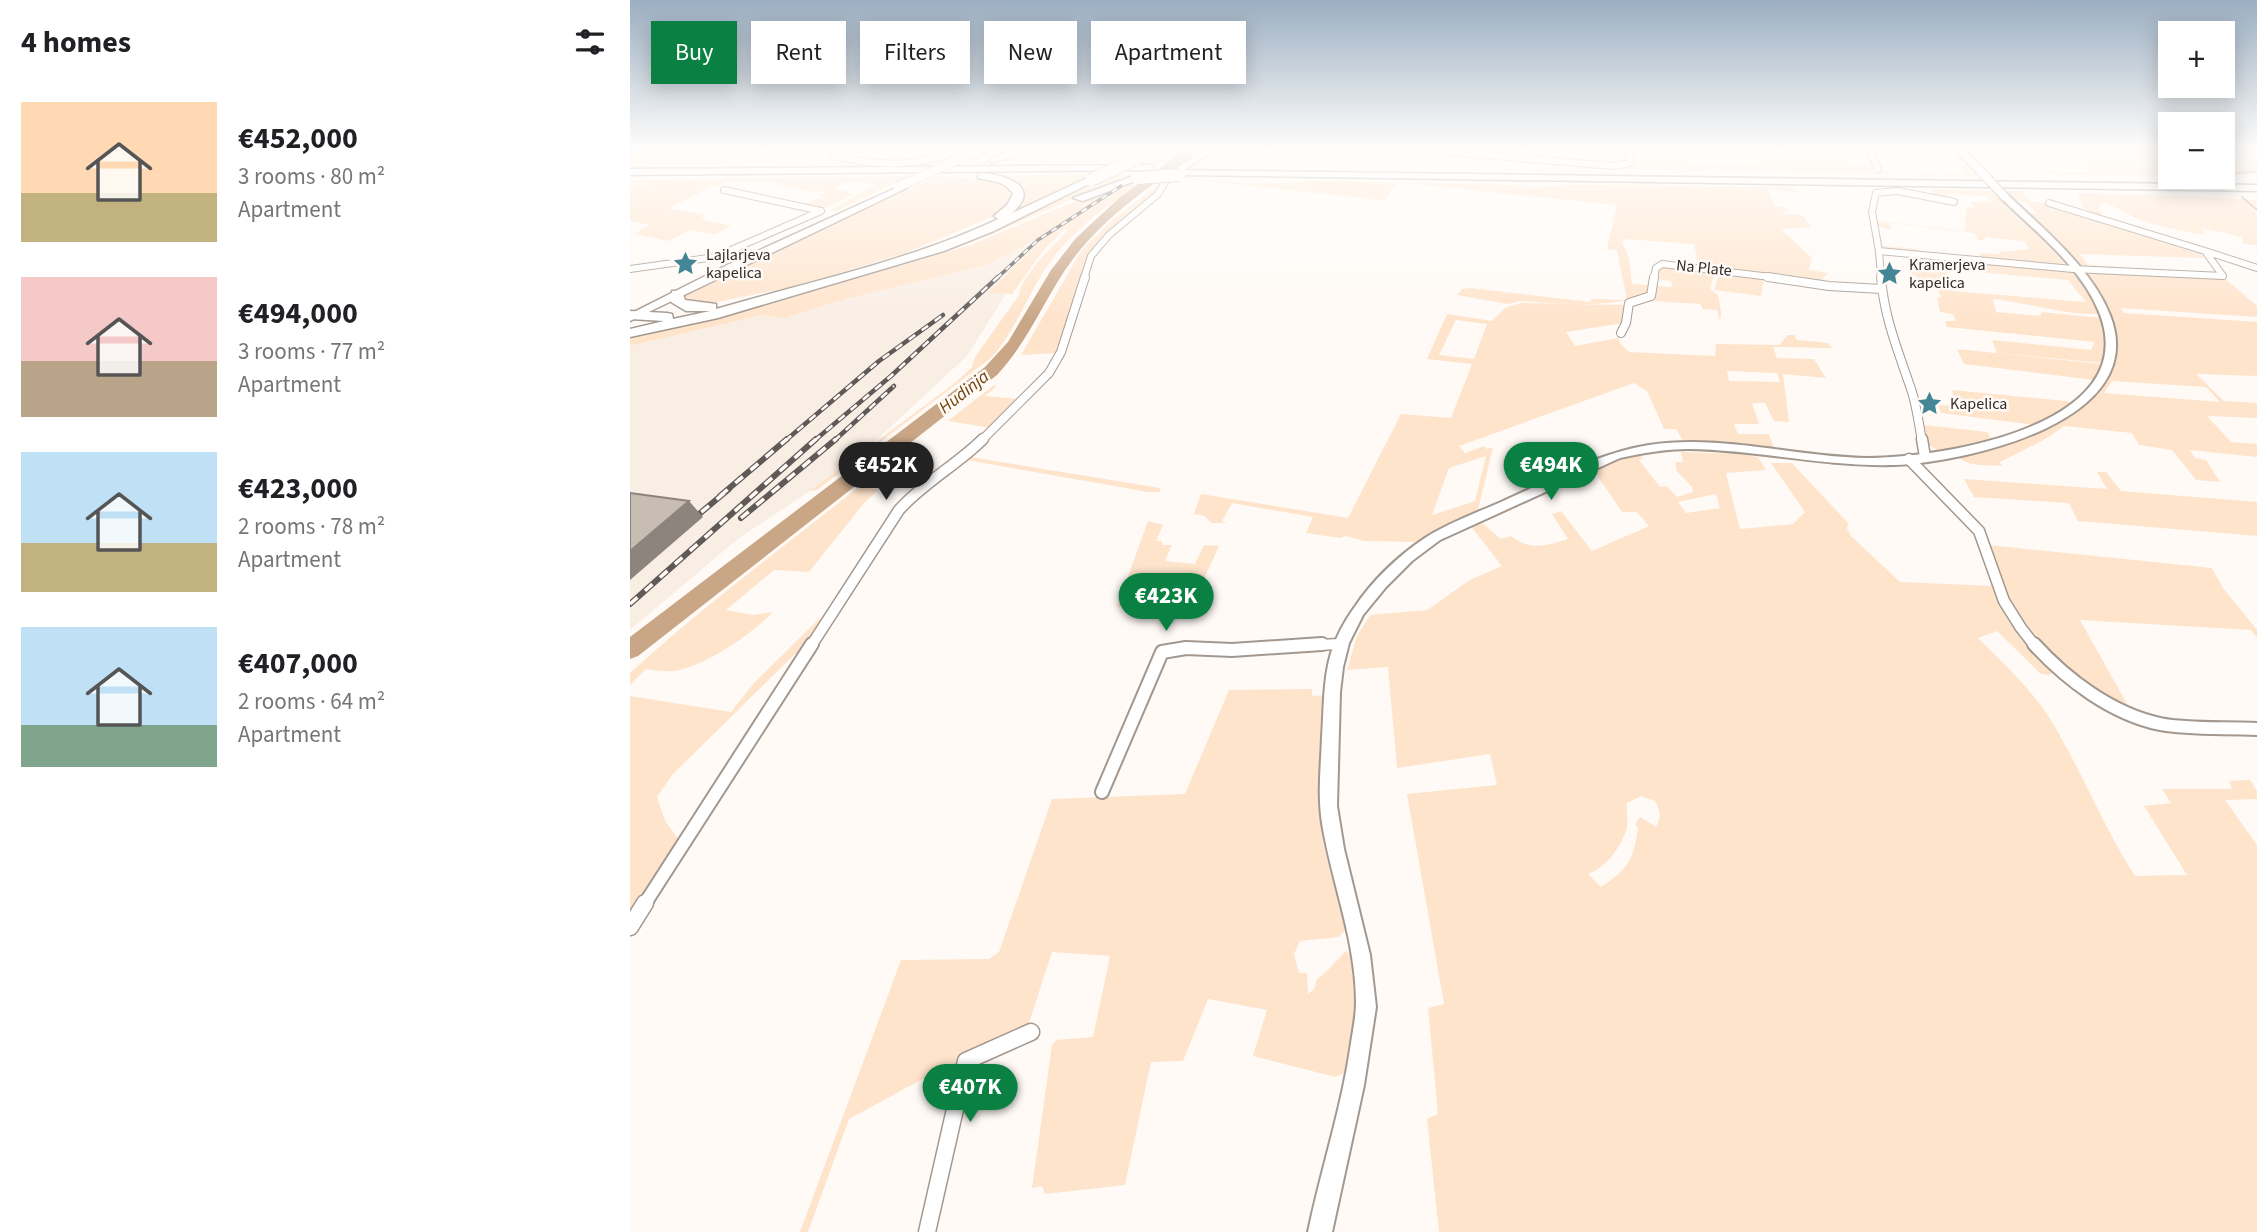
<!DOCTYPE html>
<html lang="en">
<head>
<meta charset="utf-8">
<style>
	body { margin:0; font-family:"Source Sans 3",sans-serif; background:#f6f6f6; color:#202124; height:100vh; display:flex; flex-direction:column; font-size:26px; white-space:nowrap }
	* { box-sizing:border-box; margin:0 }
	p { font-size:23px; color:#757577 }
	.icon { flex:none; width:38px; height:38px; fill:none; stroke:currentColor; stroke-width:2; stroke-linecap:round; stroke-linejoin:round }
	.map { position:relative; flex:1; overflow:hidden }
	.panel { display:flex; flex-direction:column; background:#fff; width:630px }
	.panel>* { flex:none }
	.guide { position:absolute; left:21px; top:21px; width:665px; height:63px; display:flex; gap:14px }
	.fabs { position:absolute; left:1528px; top:21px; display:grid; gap:14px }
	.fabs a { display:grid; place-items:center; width:77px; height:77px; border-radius:0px; background:#fff; box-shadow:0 4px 18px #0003; font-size:35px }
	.price { position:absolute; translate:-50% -60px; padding:0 16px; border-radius:24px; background:#0b8043; color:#fff; font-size:23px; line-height:46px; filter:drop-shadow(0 2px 4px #0008) }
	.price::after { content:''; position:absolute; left:50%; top:42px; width:21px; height:16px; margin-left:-10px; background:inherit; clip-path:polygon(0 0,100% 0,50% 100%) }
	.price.active { background:#222; color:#fff }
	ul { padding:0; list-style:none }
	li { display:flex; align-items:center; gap:21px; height:175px; padding:0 21px }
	li span { display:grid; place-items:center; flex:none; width:196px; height:140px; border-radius:0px; color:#555 }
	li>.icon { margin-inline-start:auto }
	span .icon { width:84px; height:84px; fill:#fffc; stroke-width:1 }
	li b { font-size:30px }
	h2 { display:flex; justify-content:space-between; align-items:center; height:84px; padding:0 21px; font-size:30px }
	.pill { padding:0 24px; border-radius:0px; background:#fff; box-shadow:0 4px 18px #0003; font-size:24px; line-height:63px }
	.pill.active { background:#0b8043; color:#fff }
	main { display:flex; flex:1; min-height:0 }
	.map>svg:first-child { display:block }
	.built { fill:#f9eee4 }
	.green { fill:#ffe4cc; fill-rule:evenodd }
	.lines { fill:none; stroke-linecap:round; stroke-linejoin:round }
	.stream { stroke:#c9a686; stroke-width:2 }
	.river { fill:#c9a686; fill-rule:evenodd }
	.minor-far4-casing { stroke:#a3988f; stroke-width:8 }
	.minor-far3-casing { stroke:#a3988f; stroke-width:10 }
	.minor-far2-casing { stroke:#a3988f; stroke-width:13 }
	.minor-far1-casing { stroke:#a3988f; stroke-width:16 }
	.minor-casing { stroke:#a3988f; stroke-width:19 }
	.tertiary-casing { stroke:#a3988f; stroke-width:4 }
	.secondary-casing { stroke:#a3988f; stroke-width:3 }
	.motorway-casing { stroke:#a3988f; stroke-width:3 }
	.minor-far4 { stroke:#fff; stroke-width:6 }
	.minor-far3 { stroke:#fff; stroke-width:8 }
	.minor-far2 { stroke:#fff; stroke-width:10 }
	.minor-far1 { stroke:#fff; stroke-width:12 }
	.minor { stroke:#fff; stroke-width:16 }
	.tertiary { fill:#fff; fill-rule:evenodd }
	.secondary { fill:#fff; fill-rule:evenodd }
	.motorway { fill:#fff; fill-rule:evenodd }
	.rail-far2-casing { stroke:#5f5a57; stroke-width:3.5 }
	.rail-far1-casing { stroke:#5f5a57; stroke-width:4.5 }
	.rail-casing { stroke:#5f5a57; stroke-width:6 }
	.rail-far2 { stroke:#fffaf6; stroke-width:2; stroke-dasharray:6; stroke-linecap:butt }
	.rail-far1 { stroke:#fffaf6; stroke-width:2.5; stroke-dasharray:8; stroke-linecap:butt }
	.rail { stroke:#fffaf6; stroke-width:3.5; stroke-dasharray:10; stroke-linecap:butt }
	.tertiary-bridge-casing { stroke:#a3988f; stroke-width:10; stroke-linecap:butt }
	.secondary-bridge-casing { stroke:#a3988f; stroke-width:10; stroke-linecap:butt }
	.motorway-bridge-casing { stroke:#a3988f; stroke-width:14; stroke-linecap:butt }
	.tertiary-bridge { stroke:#fff; stroke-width:8 }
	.secondary-bridge { stroke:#fff; stroke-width:9 }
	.motorway-bridge { stroke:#fff; stroke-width:12 }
	.shaded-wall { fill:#8c847d }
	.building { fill:#c8bdb3; stroke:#8c847d; stroke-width:2 }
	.labels { text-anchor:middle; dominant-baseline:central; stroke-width:5; stroke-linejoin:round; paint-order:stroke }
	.far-poi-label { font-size:16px; fill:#332e2b; stroke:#fffaf6; text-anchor:start }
	.far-street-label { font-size:16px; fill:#332e2b; stroke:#fffaf6 }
	.far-water-label { font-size:18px; font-style:italic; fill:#70430b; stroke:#fffaf6 }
</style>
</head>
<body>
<main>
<section class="panel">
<h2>4 homes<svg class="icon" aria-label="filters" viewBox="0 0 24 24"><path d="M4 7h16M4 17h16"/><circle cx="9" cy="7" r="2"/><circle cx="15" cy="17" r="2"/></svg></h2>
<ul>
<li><span style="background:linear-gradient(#ffd9b3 65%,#c2b280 0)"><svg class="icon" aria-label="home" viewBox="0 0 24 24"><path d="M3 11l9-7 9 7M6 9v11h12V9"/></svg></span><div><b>€452,000</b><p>3 rooms · 80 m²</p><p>Apartment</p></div></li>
<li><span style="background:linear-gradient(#f6c9c9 60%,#b9a48a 0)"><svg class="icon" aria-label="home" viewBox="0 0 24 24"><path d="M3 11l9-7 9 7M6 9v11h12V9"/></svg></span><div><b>€494,000</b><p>3 rooms · 77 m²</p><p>Apartment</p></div></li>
<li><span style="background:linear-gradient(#bfe0f5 65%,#c2b280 0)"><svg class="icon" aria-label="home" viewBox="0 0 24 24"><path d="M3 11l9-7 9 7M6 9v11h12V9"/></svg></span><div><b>€423,000</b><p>2 rooms · 78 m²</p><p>Apartment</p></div></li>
<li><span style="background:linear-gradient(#bfe0f5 70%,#7fa58c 0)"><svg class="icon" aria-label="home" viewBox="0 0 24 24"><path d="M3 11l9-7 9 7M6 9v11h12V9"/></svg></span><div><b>€407,000</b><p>2 rooms · 64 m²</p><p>Apartment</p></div></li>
</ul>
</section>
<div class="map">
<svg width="1627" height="1232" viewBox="0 0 1627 1232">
	<rect width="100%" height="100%" fill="#fffaf6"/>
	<path class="built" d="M396,245L405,246L359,292L376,294L337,356L238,448L185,488L109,538L0,630V346L132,315L154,318L220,298L356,265Z"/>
	<path class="green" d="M0,149H173L139,163L0,164Z
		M400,149H413L416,156L426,162H362Z
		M420,149H518L487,164L436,161L428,158Z
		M528,149H559L542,163H502Z
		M998,149L1002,153L1066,158H1044L1045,160L1061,161L1060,163L1104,166L1105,161L1129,163L1131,157L1119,152H1102L1103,154L1032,149H1147L1173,152L1174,149L1211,154L1214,160L1245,166L1247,171L1253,172L1335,174L1326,162L1306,161L1301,151L1292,149H1327L1351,176L991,169L891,164L907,165V161L996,167L1009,160L1002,158Z
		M1441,149H1448L1460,157H1540V175H1420L1418,171L1459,172Z
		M1592,157H1627V175H1593Z
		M464,174L378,217L393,196L367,176Z
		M478,175L505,176L462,190L362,234L334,242Z
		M280,176L206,211L201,210L244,185C229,182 217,180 204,188L224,194L193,209L174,204L192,197L190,195L195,192L176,191L146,184L147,181L93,182V185L83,186L39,208L75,215L72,217L76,221L102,226L85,234L59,230L38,241L4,234L20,225L0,221V186L25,184L0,183V180Z
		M307,176L367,180L385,191L375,210L364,216L275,253L167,286L72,305L54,300L56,295L67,289Z
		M534,177L528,191L461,254L427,353L391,355L451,251L482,220L529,184Z
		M551,177L616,184L685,181L862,184L901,187L946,185L1163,187L1172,192L1138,190L1144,206L1156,207L1158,211H1152L1155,214L1172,215L1181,227L1151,229L1182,258L1179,270L1198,273L1191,281L1069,266L1064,244L996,239L992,242L999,258L1002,284L1021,285L1019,295C977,308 934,304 891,301L878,304L827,295L832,289L841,288L960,302L962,299L997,300L987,250L977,249L987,205L774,183L767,184L755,199L751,200L549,178Z
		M513,181C479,204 448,226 423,258C400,288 388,328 361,358L187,490L180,491L325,383L342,367L345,357L389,295C391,276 423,246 438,230L435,229L413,251L382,294L358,293L413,239L495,185H489L406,240L356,265L220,298L154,318L132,315L0,346V334L99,315L341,245L479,187L492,182Z
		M1301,189L1365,191L1434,263L1428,266L1413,265L1252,249L1251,246L1288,249L1289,253L1350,258V253L1370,254L1369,252L1399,249L1394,241L1355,237V240H1348L1345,233L1260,223L1261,230L1249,227L1247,221L1335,231L1336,207L1344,208V206L1340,202H1361L1358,197L1319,193L1320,200L1301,197Z
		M1376,191H1396L1394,194L1401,201L1416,203L1565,249L1575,258L1450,254L1458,265L1587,274L1449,267L1398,215L1407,214C1397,200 1386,202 1376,191Z
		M1447,193C1507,194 1567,196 1627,200V208L1620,207L1627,214V245L1613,244V237L1572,228L1575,235C1552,231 1518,225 1498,214C1486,208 1487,206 1472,203L1468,210L1472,212L1471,218L1454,208Z
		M1303,257L1441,271L1462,296L1470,314C1433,315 1399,303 1363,299L1366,312L1410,316L1412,312L1472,318L1476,349L1472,363L1367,353L1362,340L1461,350L1465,342L1317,327L1315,321H1326L1323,314L1310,312L1307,298L1311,297L1307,289L1279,286V282L1316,286L1289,282L1286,276H1283L1279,265L1308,267ZM1315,269L1438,280L1456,302L1324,291Z
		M1030,267L1085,271L1080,289L1088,295L1091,312L1090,321L1087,310L1073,309L1070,304L1022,301L1026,286L1042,287L1041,281L1027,279Z
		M1090,271L1134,277L1131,296L1084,290Z
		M1458,272L1593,277L1627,306V317L1491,308L1494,313L1627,322V376L1566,374L1594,401L1627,403V418L1577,416L1601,442L1627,444V457L1560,450L1565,458L1576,460L1590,482L1566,480L1542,450L1509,445L1502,433L1434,426L1419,437L1370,462L1372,466C1358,465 1336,467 1328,456C1394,445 1518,404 1481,312C1475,299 1465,288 1457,276ZM1482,381L1576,387L1590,402L1474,393Z
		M891,303L994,305L993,323L936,332L945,346L989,338V342L999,352L1085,356L1086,344L1150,345L1157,335H1164L1167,340L1198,343L1202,348L1143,347L1147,358L1184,359L1196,378L1153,374L1159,422L1144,421L1135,403H1122L1129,424H1104L1108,434H1139L1144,448L1055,444L1046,429H1034L1017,391L1004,383L829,446L835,453L854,446L857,449L863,447L848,510L813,526L788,542L734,541L716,536L710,538L676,533L683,517L602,503L592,521L597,523H581L575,516L564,514L571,494L718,518L771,414L821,418L842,364L797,359L817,314L862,321L875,308ZM826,320L857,324L844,359L809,355ZM1097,371L1147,373L1150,382L1099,381ZM856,456L845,501L802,515L819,468Z
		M1327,349L1471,364L1464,380L1334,364Z
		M364,385L367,386L355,396L388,399L362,428L318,421Z
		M1322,390L1436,401L1442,403L1407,425L1311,413L1308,405L1327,406Z
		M1294,425L1357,432L1362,440L1318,450H1308L1298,445Z
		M1051,452L1112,454L1128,457L1136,470L1096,473L1110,529L1163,524L1175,512L1141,463H1162L1218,523L1217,529L1221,536L1270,582L1364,586L1374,608L1424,671L1419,675L1411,674L1367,631L1348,638C1372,662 1398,686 1417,714C1450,766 1472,825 1505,876L1557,875L1514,806L1541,803L1532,789H1602L1599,781L1620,780L1627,791V799L1595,800L1627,845V1232H809L797,1119L808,1114L798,1008L814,1004L777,794L867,785L860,754L767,768L758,667L717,670L727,636L740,615L797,610L840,580L872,566L839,524L850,521L871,539L881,536C900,551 916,546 938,539L922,514L931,511L962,551L1019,526L1007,512H992L967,475V468L1010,454L1013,458L1009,460L1030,487L1037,486L1047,497L1063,492L1062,487L1046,470V462H1053ZM1086,494L1090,508L1056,513L1048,502ZM1011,796L1025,801C1030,811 1032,817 1026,827L1010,817L1005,824L1008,828C1003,861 998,869 971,887L958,874C977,867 989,849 996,831C999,824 996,811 997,803Z
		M340,457L530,488V492H518L337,460Z
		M1467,472H1476L1491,491L1627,502V536L1448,521L1439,503L1344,497L1334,479L1477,489Z
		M230,486L248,490L235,502L179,572L144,570L96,610L123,615L143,612C120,635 76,666 44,671C35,672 25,670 16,669L0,685V673C73,606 152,548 230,486Z
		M518,521L533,525L526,541H532V545H542L535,561L565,564L574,545L589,546L562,605L487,607Z
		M1359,545L1582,568L1593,588L1627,630V638L1621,630L1450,620L1501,711C1456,686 1412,655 1383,611C1371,593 1366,566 1359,545Z
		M189,619L195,620L174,653L165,654L42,775L27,797L35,821L50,841L0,921V696L101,712L124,683Z
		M682,689V696L696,695L688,803L693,843L715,930L709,937L670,941L664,954L669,973H677L678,994L684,989L687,979C695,974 710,958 715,951L721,955C726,996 729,1033 715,1073L705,1077L623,1056L637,1010L578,999L553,1061L521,1062L495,1185L415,1194L412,1186L402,1188L422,1045L426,1040L463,1037L480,956L422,952L398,1026L328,1069L309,1070L219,1119L178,1232H170L271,960L359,959L369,952L422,799L555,794L599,690Z"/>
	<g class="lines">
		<path class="stream" d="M1592,175L1627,171
			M1612,197L1627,210"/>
		<path class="river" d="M556,149H568L561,158C518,187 475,217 443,259C415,296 400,340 367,375L8,656L0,659V637L355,367L378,342L421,270L446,238L489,198Z"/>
		<defs>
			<path id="minor-far4" d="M217,149L204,156C248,166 290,168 331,149
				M783,149L983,166L1001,163L997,149
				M1239,149L1248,169
				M1419,203L1575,251
				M1249,251L1242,212L1246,193L1268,191L1324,202
				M0,269L85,257L191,211L94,190
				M454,278L461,256L479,235L528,194L539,176L582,149
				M1024,278L1026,268L1032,264L1149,278
				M1251,278L1249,251L1443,269L1593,276L1575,251L1627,268"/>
			<path id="minor-far3" d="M1138,277L1199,286L1251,289
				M1251,277C1254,318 1269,353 1282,392C1287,408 1289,425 1292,441
				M991,333L996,323L999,303L1021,296L1024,277
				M351,441L419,373L431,352L455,277"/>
			<path id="minor-far2" d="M1292,439L1295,457
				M1279,459L1349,531L1374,601L1391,628L1405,646
				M181,646L269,510C294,482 327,465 353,439
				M661,646L711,644"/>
			<path id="minor-far1" d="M1404,644C1437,680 1482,714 1530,724C1561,730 1595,727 1627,729
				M472,792L532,652L556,648L602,650L692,644
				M14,905L182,644"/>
			<path id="minor" d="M0,927L15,903
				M297,1232L336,1061L401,1032"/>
			<path id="tertiary" d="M1325,149H1333L1345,160V164H1339Z
				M1371,194H1377C1413,229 1461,267 1480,315C1522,421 1337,462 1265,465C1196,467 1128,450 1059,449C1035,449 1013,453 990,458L810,540L782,561L756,587L733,615L719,643L713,667L710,692L707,806L714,849L740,955L746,1007L734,1085L702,1232H678C691,1169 712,1107 721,1043C723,1030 726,1016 726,1002C726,943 703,886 693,829C687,798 691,767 692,737C694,709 693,680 701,653C706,637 714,622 724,608C742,581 768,556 795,538C818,523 846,513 871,502C919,481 967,453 1019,445C1092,434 1165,457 1237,458C1311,458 1515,426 1469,312C1451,267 1405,231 1371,198Z"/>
			<path id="secondary" d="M351,149H362L346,158L339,156Z
				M270,186L277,188L0,321V314L97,265Z"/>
			<path id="motorway" d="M386,149H402L363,163L358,160Z
				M516,149H529L518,157H510V153Z
				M523,165V169L519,170L0,175V169Z
				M547,170L1627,185V191L551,175L545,172Z
				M352,173C375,175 413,186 382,213L457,178L467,180L364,231L314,251L88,318L0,337V329L34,321L0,319V311L37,313L42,314L43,319L80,311H56L41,302L42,291H52L55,300L86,304V309C178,282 282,260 368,219L364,216L377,205L383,194C376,181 361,181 348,178V174Z
				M503,176L513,178L453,201L443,198Z"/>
		</defs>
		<use href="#minor-far4" class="minor-far4-casing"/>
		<use href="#minor-far3" class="minor-far3-casing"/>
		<use href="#minor-far2" class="minor-far2-casing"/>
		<use href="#minor-far1" class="minor-far1-casing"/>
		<use href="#minor" class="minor-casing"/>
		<use href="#tertiary" class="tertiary-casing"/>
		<use href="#secondary" class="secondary-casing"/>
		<use href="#motorway" class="motorway-casing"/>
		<use href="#minor-far4" class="minor-far4"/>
		<use href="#minor-far3" class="minor-far3"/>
		<use href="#minor-far2" class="minor-far2"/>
		<use href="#minor-far1" class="minor-far1"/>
		<use href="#minor" class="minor"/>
		<use href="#tertiary" class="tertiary"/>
		<use href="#secondary" class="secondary"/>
		<use href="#motorway" class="motorway"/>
		<defs>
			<path id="rail-far2" d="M367,278L408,240L491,186"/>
			<path id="rail-far1" d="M155,441L249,361L313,315
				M184,441L261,376L368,277
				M204,441L264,386"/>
			<path id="rail" d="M90,496L157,439
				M111,518L206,439
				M56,525L99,489
				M0,604L186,439"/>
		</defs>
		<use href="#rail-far2" class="rail-far2-casing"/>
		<use href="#rail-far1" class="rail-far1-casing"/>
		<use href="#rail" class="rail-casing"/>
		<use href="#rail-far2" class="rail-far2"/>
		<use href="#rail-far1" class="rail-far1"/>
		<use href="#rail" class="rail"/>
		<defs>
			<path id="tertiary-bridge" d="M1342,162L1374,196"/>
			<path id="secondary-bridge" d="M268,187L338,155"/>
			<path id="motorway-bridge" d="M507,178L549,175
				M461,180L514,155"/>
		</defs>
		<use href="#tertiary-bridge" class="tertiary-bridge-casing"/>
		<use href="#secondary-bridge" class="secondary-bridge-casing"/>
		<use href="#motorway-bridge" class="motorway-bridge-casing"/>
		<use href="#tertiary-bridge" class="tertiary-bridge"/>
		<use href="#secondary-bridge" class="secondary-bridge"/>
		<use href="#motorway-bridge" class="motorway-bridge"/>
	</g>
	<path class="shaded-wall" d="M59,501L73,517L0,580V551Z"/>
	<path class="building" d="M0,493L59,501L0,551Z"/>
	<linearGradient id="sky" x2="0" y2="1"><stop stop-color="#9baec1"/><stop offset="0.46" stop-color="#fffdfb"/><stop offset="1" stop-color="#fffdfb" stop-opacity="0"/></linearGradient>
	<rect width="1627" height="322" fill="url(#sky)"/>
	<defs>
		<symbol id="sight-bare" viewBox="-9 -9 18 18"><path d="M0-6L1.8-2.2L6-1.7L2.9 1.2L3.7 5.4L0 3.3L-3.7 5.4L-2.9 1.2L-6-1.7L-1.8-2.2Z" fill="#438796" stroke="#fffaf6" stroke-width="2.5" paint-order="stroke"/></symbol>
	</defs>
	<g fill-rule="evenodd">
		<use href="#sight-bare" x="38" y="246" width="35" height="35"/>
		<use href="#sight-bare" x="1242" y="256" width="35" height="35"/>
		<use href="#sight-bare" x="1282" y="386" width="35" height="35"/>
	</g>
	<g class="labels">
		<g class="far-poi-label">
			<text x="76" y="255">Lajlarjeva<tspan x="76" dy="18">kapelica</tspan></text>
			<text x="1279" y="265">Kramerjeva<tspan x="1279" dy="18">kapelica</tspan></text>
			<text x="1320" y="404">Kapelica</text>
		</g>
		<g class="far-street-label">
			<text transform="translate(1074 268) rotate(6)">Na Plate</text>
		</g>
		<g class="far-water-label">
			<text transform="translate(334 392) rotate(-38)">Hudinja</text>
		</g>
	</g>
</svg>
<div class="fabs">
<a>+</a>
<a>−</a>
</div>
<b class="price active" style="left:256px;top:502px">€452K</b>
<b class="price" style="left:921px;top:502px">€494K</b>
<b class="price" style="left:536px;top:633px">€423K</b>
<b class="price" style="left:340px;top:1124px">€407K</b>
<div class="guide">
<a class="pill active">Buy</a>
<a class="pill">Rent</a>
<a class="pill">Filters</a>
<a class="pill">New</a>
<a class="pill">Apartment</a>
</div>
</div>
</main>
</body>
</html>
